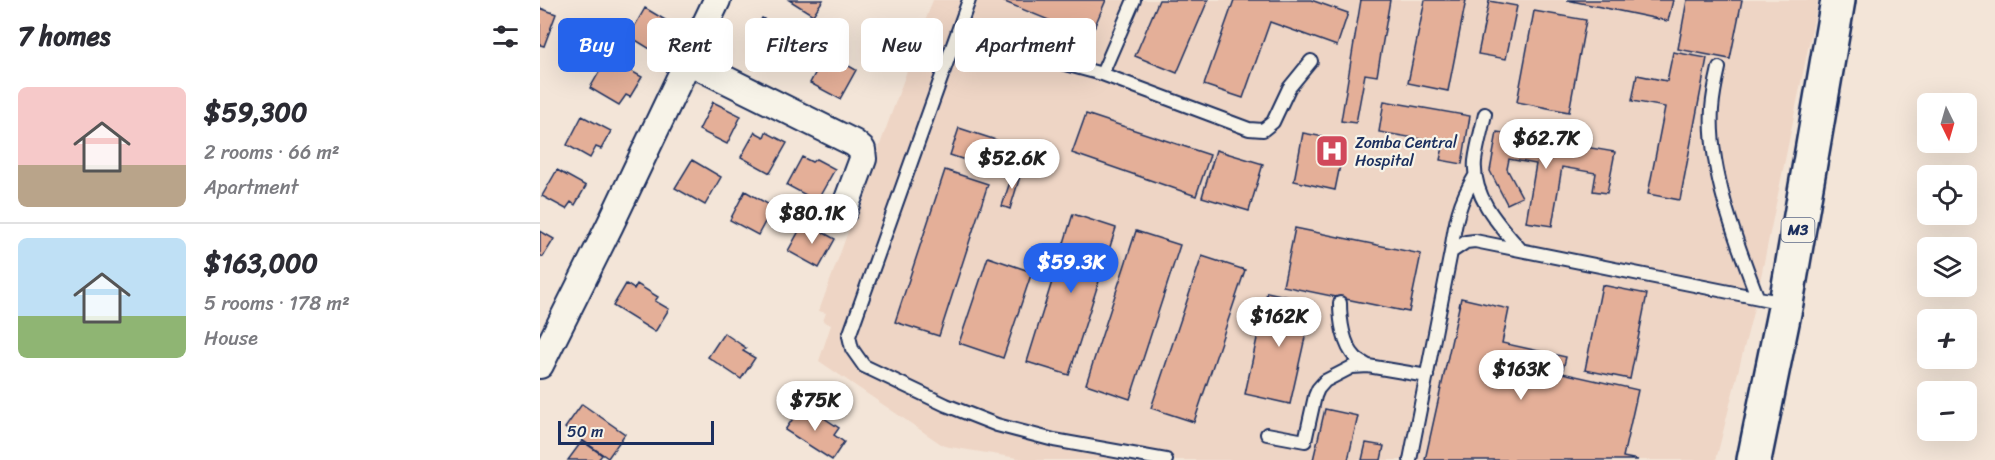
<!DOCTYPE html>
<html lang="en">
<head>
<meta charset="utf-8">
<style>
	body { margin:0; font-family:Sriracha,sans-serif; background:#f2f2f3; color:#2b2b33; height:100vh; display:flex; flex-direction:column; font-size:22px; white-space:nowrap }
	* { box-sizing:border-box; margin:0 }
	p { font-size:20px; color:#7c7c81 }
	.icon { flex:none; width:33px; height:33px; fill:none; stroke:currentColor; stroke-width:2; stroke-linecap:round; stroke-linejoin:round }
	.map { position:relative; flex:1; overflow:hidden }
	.side { display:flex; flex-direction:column; background:#fff; width:540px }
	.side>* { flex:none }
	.banner { position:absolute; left:18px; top:18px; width:570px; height:54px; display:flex; gap:12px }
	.needle { width:39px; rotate:175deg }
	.buttons { position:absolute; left:1377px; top:93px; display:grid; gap:12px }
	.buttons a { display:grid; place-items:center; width:60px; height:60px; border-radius:9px; background:#fff; box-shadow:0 6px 24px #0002; font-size:30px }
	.scale { position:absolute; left:18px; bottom:15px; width:156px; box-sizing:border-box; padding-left:6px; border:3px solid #1b2f5e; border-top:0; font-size:16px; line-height:21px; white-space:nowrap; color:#1b2f5e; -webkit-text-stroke:4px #f7f3e8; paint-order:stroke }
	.price { position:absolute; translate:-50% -51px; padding:0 14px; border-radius:21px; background:#fff; color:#222; font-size:20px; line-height:39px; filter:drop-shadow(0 2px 3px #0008) }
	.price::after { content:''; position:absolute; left:50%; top:36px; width:18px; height:14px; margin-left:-9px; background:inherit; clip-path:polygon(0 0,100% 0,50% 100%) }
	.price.active { background:#2563eb; color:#fff }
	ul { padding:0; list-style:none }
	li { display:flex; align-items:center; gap:18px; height:150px; padding:0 18px }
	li+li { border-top:2px solid #e1e1e2 }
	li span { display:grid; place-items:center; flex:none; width:168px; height:120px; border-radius:9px; color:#555 }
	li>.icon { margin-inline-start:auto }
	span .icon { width:72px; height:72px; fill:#fffc; stroke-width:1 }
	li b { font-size:26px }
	h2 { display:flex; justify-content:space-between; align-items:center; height:72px; padding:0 18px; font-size:26px }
	.pill { padding:0 21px; border-radius:9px; background:#fff; box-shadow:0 6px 24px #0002; font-size:21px; line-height:54px }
	.pill.active { background:#2563eb; color:#fff }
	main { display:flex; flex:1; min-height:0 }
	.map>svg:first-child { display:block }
	.built { fill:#eed5c5 }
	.building { fill:#e4af98; stroke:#1b2f5e; stroke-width:1.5 }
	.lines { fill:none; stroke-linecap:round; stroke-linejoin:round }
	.lane-casing { stroke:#1b2f5e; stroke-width:16 }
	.street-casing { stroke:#1b2f5e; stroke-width:30 }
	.highway-casing { stroke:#1b2f5e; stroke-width:38 }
	.lane { stroke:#f7f3e8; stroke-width:12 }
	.street { stroke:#f7f3e8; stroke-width:26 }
	.highway { stroke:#f7f3e8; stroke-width:33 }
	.labels { text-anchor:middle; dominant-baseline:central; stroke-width:4.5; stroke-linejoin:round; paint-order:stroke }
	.shield { fill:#f7f3e8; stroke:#5d6a87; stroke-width:1.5 }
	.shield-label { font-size:15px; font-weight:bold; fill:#1b2f5e }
	.poi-label { font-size:16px; fill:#1b2f5e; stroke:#f7f3e8; text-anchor:start }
</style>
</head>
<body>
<main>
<section class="side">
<h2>7 homes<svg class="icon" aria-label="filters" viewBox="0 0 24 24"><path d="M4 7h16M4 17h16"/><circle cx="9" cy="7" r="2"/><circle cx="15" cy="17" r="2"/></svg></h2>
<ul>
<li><span style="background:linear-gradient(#f6c9c9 65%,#b9a48a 0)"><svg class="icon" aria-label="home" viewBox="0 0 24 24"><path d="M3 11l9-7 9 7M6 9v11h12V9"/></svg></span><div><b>$59,300</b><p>2 rooms · 66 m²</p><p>Apartment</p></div></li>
<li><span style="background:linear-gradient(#bfe0f5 65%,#8fb573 0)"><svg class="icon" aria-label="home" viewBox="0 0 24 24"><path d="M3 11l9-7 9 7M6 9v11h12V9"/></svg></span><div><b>$163,000</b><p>5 rooms · 178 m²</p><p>House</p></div></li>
</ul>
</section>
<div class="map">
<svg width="1455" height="460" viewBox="0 0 1455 460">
	<rect width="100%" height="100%" fill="#f3e5d8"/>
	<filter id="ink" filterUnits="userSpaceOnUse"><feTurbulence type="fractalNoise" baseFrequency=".0167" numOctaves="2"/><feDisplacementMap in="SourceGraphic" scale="12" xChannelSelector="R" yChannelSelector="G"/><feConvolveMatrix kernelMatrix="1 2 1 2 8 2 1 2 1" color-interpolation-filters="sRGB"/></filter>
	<g filter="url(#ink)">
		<path class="built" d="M393,0H1278L1217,296L1176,460H489L404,446L279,361L291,325L283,321L286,313L279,311Z"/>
		<path class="building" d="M249,0H283L273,15Z
			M460,0H566L550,37Z
			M619,0H668L637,73L595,56Z
			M694,0H771L808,13L797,46L730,22L703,98L664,85Z
			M821,0H850L837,76L825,74L816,123L801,121Z
			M885,0H926L908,91L868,83Z
			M1027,0H1133L1128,21Z
			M1147,0H1202L1190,59L1138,49Z
			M949,1L977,6L966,59L938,54Z
			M0,8L16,14L4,46L0,45Z
			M105,8L132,24L121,43L115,40L110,49L89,36Z
			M994,11L1046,20L1029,112L977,102Z
			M222,18L252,35L236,61L207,44Z
			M1133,52L1167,58L1140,200L1108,194L1125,107L1092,101L1097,75L1127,81Z
			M286,53L316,70L300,99L270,83Z
			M71,60L102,77L90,97L86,95L79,105L50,88L65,62L68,64Z
			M844,101L930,116L922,164L900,160L904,143L839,132Z
			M173,102L201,116L187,144L159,130Z
			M546,114L670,155L656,196L532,153Z
			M42,116L71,131L61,149L56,147L50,158L27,145Z
			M419,128L456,140L451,154L445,152L440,165L410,155Z
			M215,132L224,137L226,132L247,143L230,173L201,157Z
			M957,132L1075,152L1067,193L1053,191L1056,173L1022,167L1012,226L986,222L996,164L969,159L967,169L982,197L967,204L950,171Z
			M763,133L805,141L795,190L754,181Z
			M676,150L723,164L709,211L662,197Z
			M262,157L272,162L276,159L295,169L277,201L247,185Z
			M152,160L181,177L165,205L135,188Z
			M17,170L46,186L35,205L31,202L26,209L2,196Z
			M405,170L448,184L399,336L355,322Z
			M474,170L481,173L470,209L462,206Z
			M205,191L233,207L218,235L190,220Z
			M533,214L576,228L529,375L487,362Z
			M264,222L295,239L279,268L248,251Z
			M755,228L881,254L869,312L743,286Z
			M0,231L14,239L3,257L0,255Z
			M596,231L640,245L590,399L546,384Z
			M662,256L705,270L654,422L611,408Z
			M448,257L492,272L463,358L419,343Z
			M86,284L94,289L97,284L118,297L115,301L129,309L115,332L73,306Z
			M1062,285L1107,294L1090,379L1045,370Z
			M727,292L773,302L750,404L705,394Z
			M921,298L969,309L962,343L1026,357L1022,373L1098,390L1083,457L1098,460H885Z
			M184,333L206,348L203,351L215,358L201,379L168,357Z
			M42,404L85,434L68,458L25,428Z
			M263,404L299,428L294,435L304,442L292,460L245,430Z
			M785,409L818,416L808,460H773Z
			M42,441L62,455L58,460H28Z
			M826,443L844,446L841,460H822Z"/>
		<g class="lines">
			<defs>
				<path id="lane" d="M429,0L309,336L312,349L324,366L406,405L457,425L514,440L626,460
					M417,35L562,74L709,129L723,130L733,122L749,88L771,61
					M1179,68C1176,81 1173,95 1172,109C1168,168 1196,241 1217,296
					M562,74L594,0
					M945,114C942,129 937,145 935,161C932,197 959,225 981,250
					M911,252C915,222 919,202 935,176
					M800,303C800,320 803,345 816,358C819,361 824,363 828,366
					M727,434L765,441L775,396L778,389L785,381L812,367L828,366L887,376
					M870,460L911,252L926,242L935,241L1244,303"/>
				<path id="street" d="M148,61L314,143L322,150L323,159L304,210
					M0,365L70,225L177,0"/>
				<path id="highway" d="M1214,460L1246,303L1298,0"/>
			</defs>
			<use href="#lane" class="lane-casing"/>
			<use href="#street" class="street-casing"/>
			<use href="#highway" class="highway-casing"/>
			<use href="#lane" class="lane"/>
			<use href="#street" class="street"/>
			<use href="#highway" class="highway"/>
		</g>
	</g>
	<defs>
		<symbol id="hospital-square" viewBox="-11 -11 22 22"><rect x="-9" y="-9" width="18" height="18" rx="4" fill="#d1495b" stroke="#f7f3e8"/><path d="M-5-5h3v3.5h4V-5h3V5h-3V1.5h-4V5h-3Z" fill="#fff"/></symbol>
	</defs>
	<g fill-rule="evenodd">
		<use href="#hospital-square" x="773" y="132" width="38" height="38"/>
	</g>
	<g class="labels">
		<rect class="shield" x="1241.5" y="218" width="33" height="24" rx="4.5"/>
		<g class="shield-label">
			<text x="1258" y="230">M3</text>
		</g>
		<g class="poi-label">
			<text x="815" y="142">Zomba Central<tspan x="815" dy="18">Hospital</tspan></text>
		</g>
	</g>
</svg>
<div class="buttons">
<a><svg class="needle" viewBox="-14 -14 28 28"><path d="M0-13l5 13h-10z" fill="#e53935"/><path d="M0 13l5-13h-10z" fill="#7c7c81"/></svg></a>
<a><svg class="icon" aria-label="locate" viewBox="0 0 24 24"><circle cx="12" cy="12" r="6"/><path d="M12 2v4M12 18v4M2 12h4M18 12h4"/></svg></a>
<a><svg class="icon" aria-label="layers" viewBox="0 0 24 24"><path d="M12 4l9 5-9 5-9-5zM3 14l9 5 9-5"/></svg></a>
<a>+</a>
<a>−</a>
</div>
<div class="scale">50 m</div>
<b class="price" style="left:1006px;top:170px">$62.7K</b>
<b class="price" style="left:472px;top:190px">$52.6K</b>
<b class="price" style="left:272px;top:245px">$80.1K</b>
<b class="price active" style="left:531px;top:294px">$59.3K</b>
<b class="price" style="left:739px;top:348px">$162K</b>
<b class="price" style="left:981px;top:401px">$163K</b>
<b class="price" style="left:275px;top:432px">$75K</b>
<div class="banner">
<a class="pill active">Buy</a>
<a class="pill">Rent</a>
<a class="pill">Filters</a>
<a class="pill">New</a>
<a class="pill">Apartment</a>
</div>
</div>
</main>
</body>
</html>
